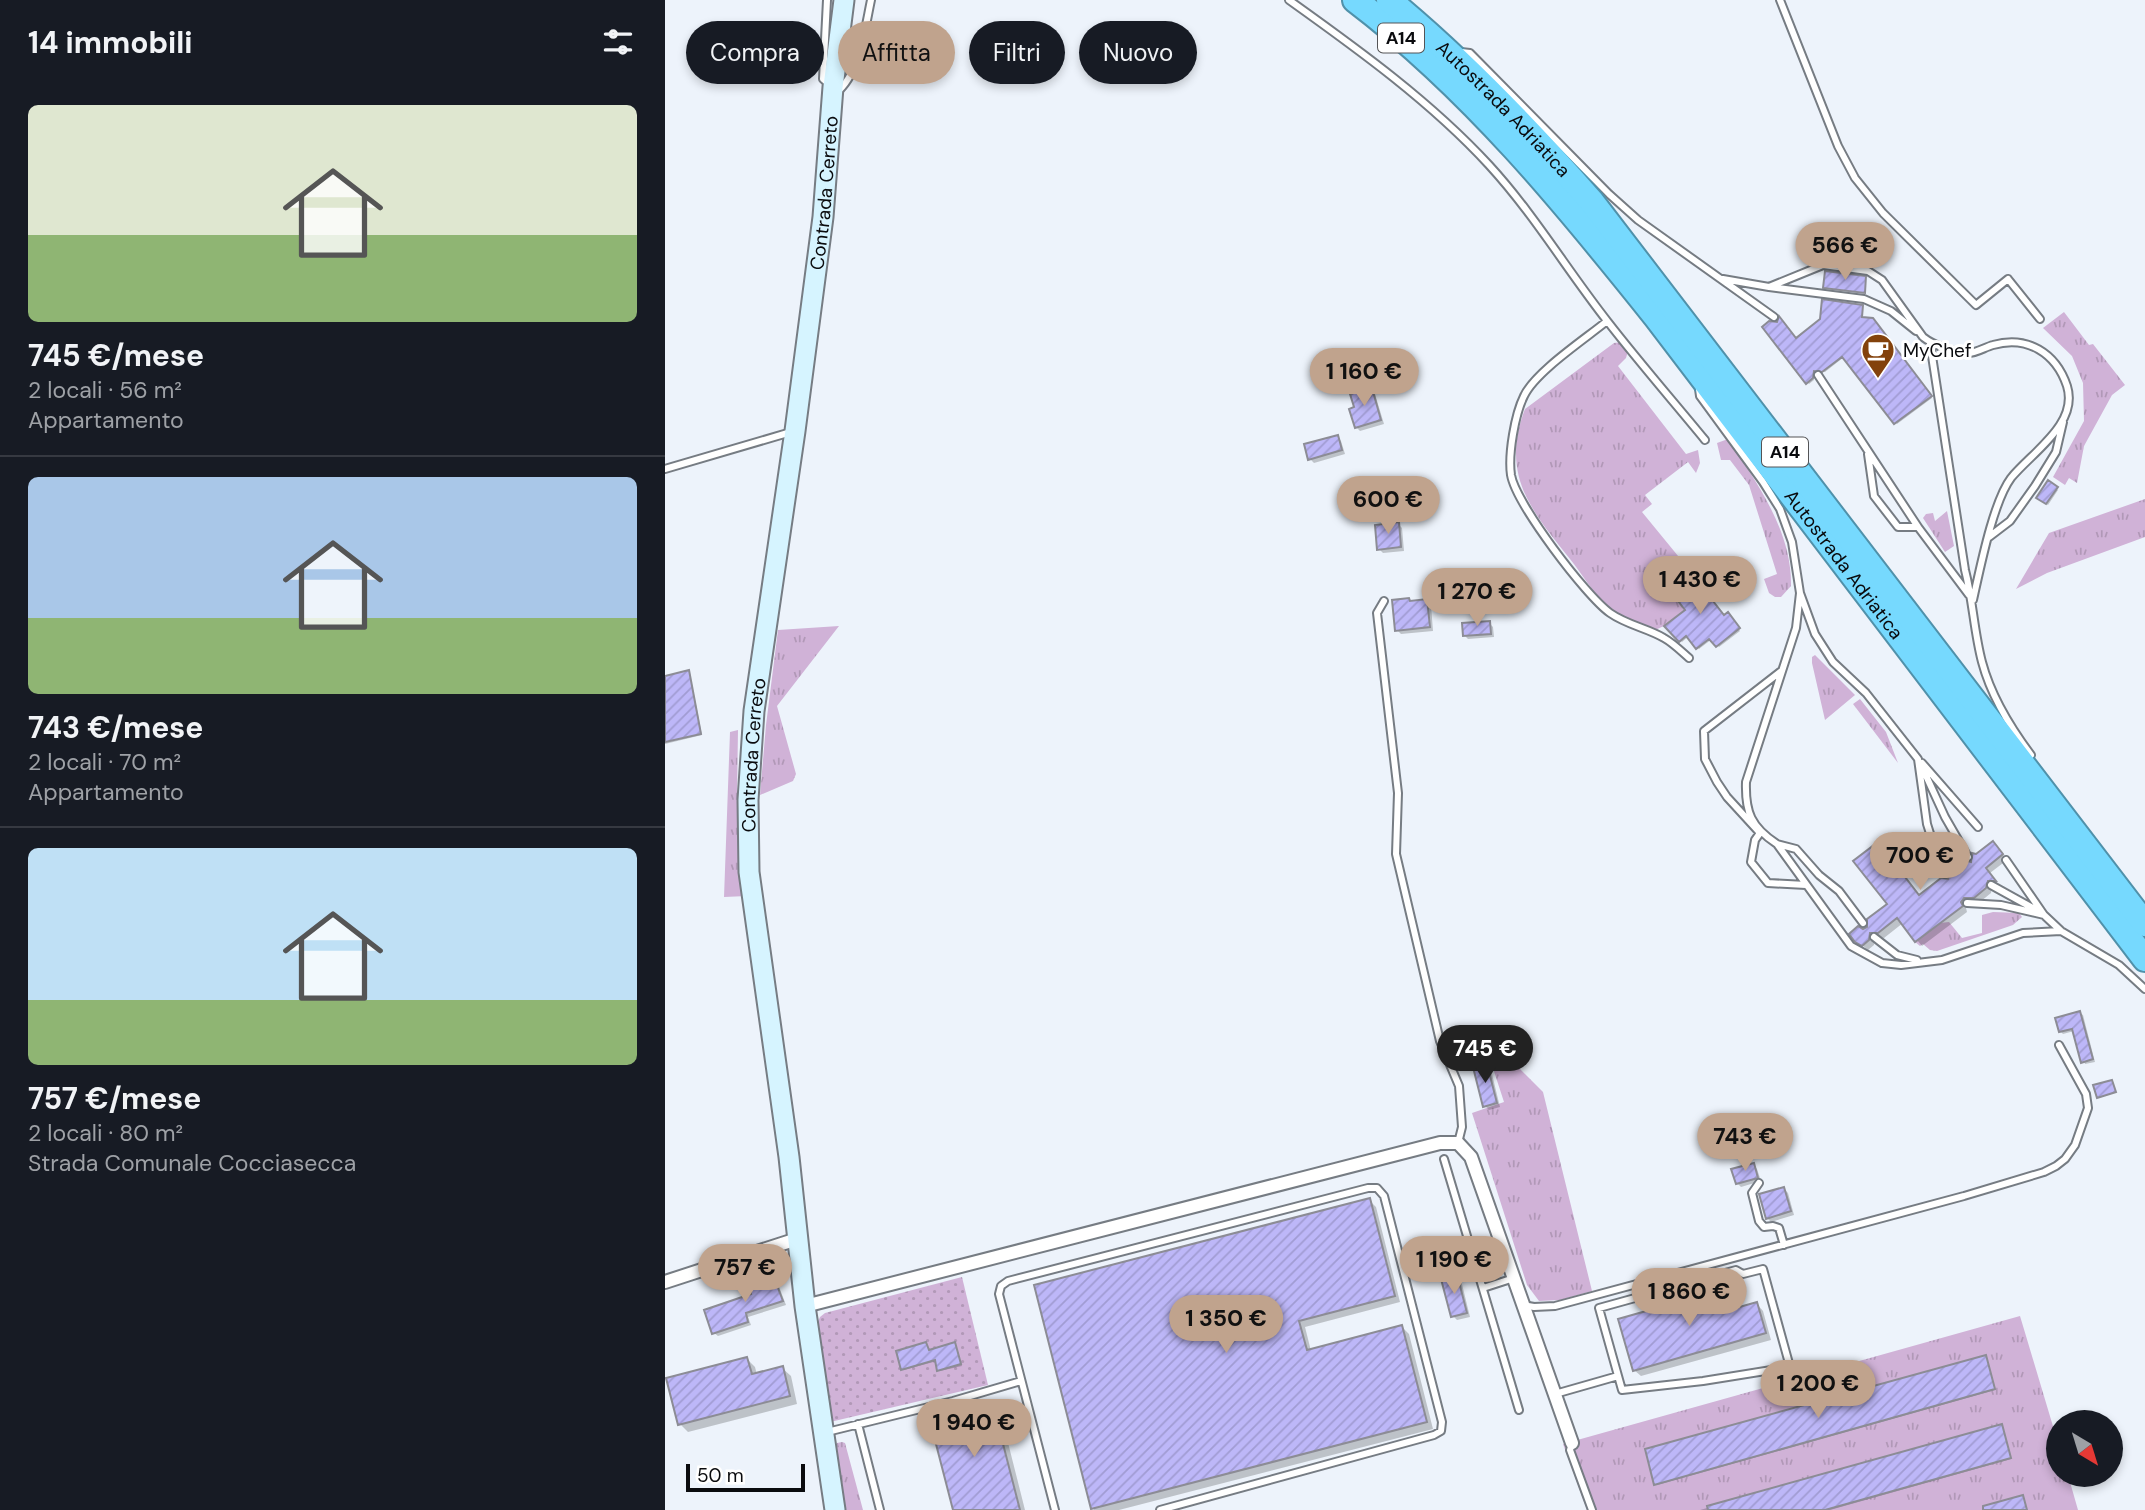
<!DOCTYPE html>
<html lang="it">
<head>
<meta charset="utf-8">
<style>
	body { margin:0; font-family:"DM Sans",sans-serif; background:#20242c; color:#f1f3f6; height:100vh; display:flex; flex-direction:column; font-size:26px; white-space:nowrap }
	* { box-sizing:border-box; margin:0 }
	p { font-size:23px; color:#9ea1a6 }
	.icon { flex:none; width:38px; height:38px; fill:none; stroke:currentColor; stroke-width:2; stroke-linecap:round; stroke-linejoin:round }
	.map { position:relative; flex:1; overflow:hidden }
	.sheet { display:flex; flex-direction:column; background:#171b24; width:665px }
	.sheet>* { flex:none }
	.hud { position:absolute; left:21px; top:21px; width:665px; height:63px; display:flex; gap:14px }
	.needle { width:46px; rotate:142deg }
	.tools { position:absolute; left:1381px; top:1410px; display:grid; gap:14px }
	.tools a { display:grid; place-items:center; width:77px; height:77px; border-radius:50%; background:#171b24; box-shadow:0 4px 10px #0003; font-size:35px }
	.scale { position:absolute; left:21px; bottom:18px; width:119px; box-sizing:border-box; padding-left:7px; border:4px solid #0a0b0e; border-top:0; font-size:19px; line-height:24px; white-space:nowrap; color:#0a0b0e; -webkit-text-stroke:5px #fff; paint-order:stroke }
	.price { position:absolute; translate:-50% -60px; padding:0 16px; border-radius:24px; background:#c0a38d; color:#111; font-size:23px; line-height:46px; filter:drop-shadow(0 2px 4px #0008) }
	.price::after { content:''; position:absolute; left:50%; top:42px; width:21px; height:16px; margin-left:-10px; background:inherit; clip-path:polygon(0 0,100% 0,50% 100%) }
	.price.current { background:#222; color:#fff }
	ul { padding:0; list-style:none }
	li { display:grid; align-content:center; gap:14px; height:371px; padding:0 28px }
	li+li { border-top:2px solid #363941 }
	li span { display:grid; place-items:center; height:217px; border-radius:10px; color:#555 }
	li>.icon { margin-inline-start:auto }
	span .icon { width:126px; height:126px; fill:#fffc; stroke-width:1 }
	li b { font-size:30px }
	h2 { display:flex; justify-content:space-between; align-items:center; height:84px; padding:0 28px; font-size:30px }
	.chip { padding:0 24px; border-radius:32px; background:#171b24; box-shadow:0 4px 10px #0003; font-size:24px; line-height:63px }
	.chip.current { background:#c0a38d; color:#111 }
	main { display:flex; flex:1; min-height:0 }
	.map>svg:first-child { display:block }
	.grass { fill:url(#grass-tufts) }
	.garden { fill:url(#garden-dots) }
	.shadow { fill:#0003 }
	.building { fill:url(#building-hatch); stroke:#8c8c95; stroke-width:2 }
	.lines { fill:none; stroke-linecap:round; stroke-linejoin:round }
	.lane-casing { stroke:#767c83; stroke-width:10 }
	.street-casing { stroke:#767c83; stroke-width:16 }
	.secondary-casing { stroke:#767c83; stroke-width:23 }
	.highway-casing { stroke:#5091aa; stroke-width:28 }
	.lane { stroke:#fff; stroke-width:6 }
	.street { stroke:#fff; stroke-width:12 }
	.secondary { stroke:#d6f4ff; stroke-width:19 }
	.highway { stroke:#76d9fe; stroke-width:24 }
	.labels { text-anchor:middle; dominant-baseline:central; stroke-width:6; stroke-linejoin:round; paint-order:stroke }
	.shield { fill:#fff; stroke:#545456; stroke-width:2 }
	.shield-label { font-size:18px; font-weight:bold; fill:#0a0b0e }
	.street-label { font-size:19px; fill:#0a0b0e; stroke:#fff }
	.poi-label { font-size:19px; fill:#0a0b0e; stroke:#fff; text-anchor:start }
</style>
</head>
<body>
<main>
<section class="sheet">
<h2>14 immobili<svg class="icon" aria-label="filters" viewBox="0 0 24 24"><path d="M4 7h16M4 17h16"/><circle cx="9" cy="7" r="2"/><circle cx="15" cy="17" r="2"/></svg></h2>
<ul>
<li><span style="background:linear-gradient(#dfe7d0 60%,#8fb573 0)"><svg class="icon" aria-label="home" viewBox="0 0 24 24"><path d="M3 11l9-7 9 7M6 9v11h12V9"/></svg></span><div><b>745 €/mese</b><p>2 locali · 56 m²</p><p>Appartamento</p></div></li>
<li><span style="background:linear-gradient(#a9c7e8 65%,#8fb573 0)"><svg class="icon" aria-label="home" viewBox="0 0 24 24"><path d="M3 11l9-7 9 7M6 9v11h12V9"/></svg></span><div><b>743 €/mese</b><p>2 locali · 70 m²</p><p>Appartamento</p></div></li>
<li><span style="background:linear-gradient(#bfe0f5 70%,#8fb573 0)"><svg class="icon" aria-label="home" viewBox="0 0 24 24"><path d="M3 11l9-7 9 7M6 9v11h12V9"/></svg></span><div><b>757 €/mese</b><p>2 locali · 80 m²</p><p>Strada Comunale Cocciasecca</p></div></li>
</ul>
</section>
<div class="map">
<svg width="1480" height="1510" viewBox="0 0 1480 1510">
	<defs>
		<pattern id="grass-tufts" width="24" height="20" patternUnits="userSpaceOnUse" patternTransform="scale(1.75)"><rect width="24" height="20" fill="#d0b2d7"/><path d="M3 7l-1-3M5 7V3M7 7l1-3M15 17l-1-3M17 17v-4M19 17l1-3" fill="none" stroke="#b198b7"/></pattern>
		<pattern id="garden-dots" width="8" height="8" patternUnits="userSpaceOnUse" patternTransform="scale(1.75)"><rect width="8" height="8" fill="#d0b2d7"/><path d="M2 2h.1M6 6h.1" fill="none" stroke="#b198b7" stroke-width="1.8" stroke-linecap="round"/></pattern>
		<pattern id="building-hatch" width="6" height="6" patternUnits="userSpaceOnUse" patternTransform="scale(1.75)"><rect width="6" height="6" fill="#bdb7f8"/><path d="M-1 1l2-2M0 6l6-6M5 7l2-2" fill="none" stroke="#a19cd3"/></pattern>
	</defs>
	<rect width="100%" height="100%" fill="#edf3fb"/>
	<path class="grass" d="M1399,312L1424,345L1428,344L1460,385L1447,395L1419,446L1412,483L1404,478L1400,485L1388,477L1419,421L1418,383L1407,356L1378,328Z
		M957,342L963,351L961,358L953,366L1021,454L1033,450L1035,463L1031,473L1023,462L980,495L987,504L977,512L1027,573L1007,588L1012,595L1010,597L1020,610L999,626L990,630C976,623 954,617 942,606C928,593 917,574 905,559C866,510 835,475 860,409L949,343Z
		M1063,439C1092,483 1127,531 1126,586L1116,597H1110L1104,593L1099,579L1112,574L1084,485L1065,460H1056L1052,443Z
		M1480,499V537L1382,573L1351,589L1384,533Z
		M1282,511L1289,546L1280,552L1258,518L1261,514L1268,513L1270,521Z
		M174,626L112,706L131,774L128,781L95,795L101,725L113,630Z
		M1150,655L1190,695L1160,720L1147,663V657Z
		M1195,699L1221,732L1233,763L1188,704Z
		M73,730L72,794L82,896L59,897L65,732Z
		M1328,912L1354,913L1357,917L1348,925L1272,951L1265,950L1258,944L1255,946L1250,942L1275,923L1284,922L1297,938L1317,933V915Z
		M825,1059L854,1068L878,1092L927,1291L895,1300L874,1301L862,1285L807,1113L839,1102Z
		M1355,1316L1393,1443V1475H1403L1413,1510H922L898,1444Z
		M177,1442L180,1443L198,1510H180L171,1454L172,1443Z"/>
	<path class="garden" d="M297,1277L323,1385L165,1422L151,1326L155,1317L160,1313Z"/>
	<path class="shadow" d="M1161,273L1201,279V294L1161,289Z
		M1197,306V318L1210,322L1267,398L1232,424L1179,357L1160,372L1150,371L1149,380L1144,384L1099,327L1131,340Z
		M706,389L710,394L719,424L695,431L691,427Z
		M672,437L676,441L680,454L649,463L645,459Z
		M1383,483L1393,490L1383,505L1373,498Z
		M733,524L737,528L739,551L718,553L714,549Z
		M762,601L766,605L768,631L736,634L732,630Z
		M1062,614L1075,631L1054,647L1047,639L1034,649L1024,636L1017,642L1002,627L1059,617Z
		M824,623L828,627L829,637L803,639L799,635Z
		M25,674L37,735L0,744V678Z
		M1333,848L1342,860L1325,873L1334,885H1327L1326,893L1315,902L1304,903L1301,908L1302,912L1257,946L1238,923L1219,938L1210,937L1209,945L1203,950L1192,941L1198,931L1284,881Z
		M1415,1013L1418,1015L1430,1062L1420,1064L1409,1031L1398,1034L1396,1032Z
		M822,1066L826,1070L835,1107L824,1110L820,1106Z
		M1088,1165L1092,1169L1096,1181L1076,1187L1072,1183Z
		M1119,1189L1123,1193L1129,1215L1106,1222L1102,1218Z
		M704,1200L711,1207L735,1302L640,1327L646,1351L737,1327L744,1334L768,1429L454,1510H429L428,1508Z
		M106,1272L110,1276L121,1305L83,1317L86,1325L53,1336L49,1333L88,1296Z
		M791,1276L796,1280L805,1317L792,1320L788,1316Z
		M1065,1289L1072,1296L1075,1309L1092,1304L1098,1311L1106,1340L976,1376L969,1370Z
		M261,1344L264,1351L290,1344L297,1366L275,1371L272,1361L239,1370L238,1369Z
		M82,1359L90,1367L92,1375L117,1368L126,1376L132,1404L23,1432L15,1424Z
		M1322,1359L1330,1390L992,1485L991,1484Z
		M326,1403L335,1411L360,1510H290Z
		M1337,1426L1346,1459L1165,1510H1035Z"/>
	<path class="building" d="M1160,271L1201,276L1200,293L1158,288Z
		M1157,299L1198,305L1197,317L1208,318L1267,396L1229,424L1177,357L1157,372L1149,371L1148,378L1141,384L1097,327L1104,321L1112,322L1114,316L1131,338L1155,319Z
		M707,388L716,420L690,428L684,409L689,407L685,394Z
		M673,435L677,450L643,460L639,444Z
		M1383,480L1393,487L1381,504L1371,498Z
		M734,522L736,547L712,550L710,525Z
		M1026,573L1059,615L1063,612L1075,628L1051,647L1044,639L1031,649L1021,636L1014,642L999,626L1020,610L1010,597L1012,595L1007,588Z
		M744,598L745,601L762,599L765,627L730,631L727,600Z
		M825,621L826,634L798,636L797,623Z
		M24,670L36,734L0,742V676Z
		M1328,841L1338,854L1321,868L1331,881H1323L1321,888L1309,898H1299L1296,902L1298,906L1250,942L1232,918L1213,933H1205L1204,940L1197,946L1190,942L1184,934L1193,926L1198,929L1202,927V919L1222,904L1188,861L1213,842L1254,895L1276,878L1283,879L1285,871L1298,860L1306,862L1307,853L1311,854Z
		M1415,1011L1428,1059L1416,1063L1407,1029L1394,1032L1390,1018Z
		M822,1064L832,1103L818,1107L808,1067Z
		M1447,1080L1451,1092L1432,1098L1428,1085Z
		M1089,1163L1093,1178L1071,1184L1066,1169Z
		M1119,1187L1126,1211L1101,1219L1094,1194Z
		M705,1198L730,1296L634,1321L642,1350L737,1325L762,1422L426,1509L369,1285Z
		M106,1270L118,1301L81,1313L83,1322L47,1334L39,1310L86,1294L83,1278Z
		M792,1274L802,1313L786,1317L776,1279Z
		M1066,1287L1071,1308L1092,1302L1101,1333L968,1371L953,1319Z
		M261,1342L264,1350L290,1342L296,1364L272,1371L270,1360L236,1370L231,1351Z
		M1321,1355L1330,1389L989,1485L980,1449Z
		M82,1357L87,1374L118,1366L125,1396L13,1425L1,1378Z
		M327,1401L355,1510H288L264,1417Z
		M1337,1424L1346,1458L1160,1510H1043L1042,1506Z
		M1358,1495L1362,1510H1318V1506Z"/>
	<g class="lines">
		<defs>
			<path id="lane" d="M162,0L158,79L164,84
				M624,0C694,50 766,102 824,165C869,214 902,270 943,322C974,362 1008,401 1040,440
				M1115,0L1173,146L1190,178L1218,213L1311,305L1343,279L1375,319
				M796,52L805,53L944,194L973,220L1109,317
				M171,93C195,74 200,28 206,0
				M1058,279L1104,287L1158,265L1203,271L1217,280L1258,337C1268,345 1289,353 1302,353C1310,354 1320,347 1328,345C1362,335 1391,353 1402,386C1414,424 1366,453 1346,478C1328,502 1315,569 1308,600
				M1104,287L1199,299L1226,311L1251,331
				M942,321C920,339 870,372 859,396C850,414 843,454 846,475C851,504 921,596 945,613C962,625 982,628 999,638C1008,643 1016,651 1024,658
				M1265,343L1300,570C1308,601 1309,632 1317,662C1326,696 1345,727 1366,755
				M1153,375L1253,527L1304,595
				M1034,389L1035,396L1098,482L1115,509L1127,542L1135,593L1150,634L1168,662L1201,693L1253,759L1262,824L1274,862L1280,874
				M1203,454L1209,496L1233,527H1253
				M0,469L126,432
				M1324,537L1345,521L1370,486L1391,452L1398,422
				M1135,593L1131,628L1081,782C1080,812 1086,827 1112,844L1186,946L1217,963L1236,965L1277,960L1358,933L1396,931
				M719,601L712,613L733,793L731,854L775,1041L794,1086L797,1127L793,1143
				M1115,672L1039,731L1040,759L1052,782L1062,797L1095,833L1090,840L1086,862L1103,883L1141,885
				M1257,763L1313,827
				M1257,767L1280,817L1303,857
				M1112,844L1131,849L1154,875L1174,891L1198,923
				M1341,860L1379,915
				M1326,885L1373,911
				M1302,903L1336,905L1379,915L1396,931L1454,965L1480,989
				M1209,937L1232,955L1252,960
				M779,1159L854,1410
				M1094,1183L1087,1193L1094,1221L1099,1227L1108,1226L1114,1228L1119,1245
				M1098,1269L1125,1367L1038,1381L957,1390L934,1308L1071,1270L1078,1274Z
				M818,1288L849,1278
				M858,1305L869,1307L890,1306L1299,1196L1379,1172L1391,1166L1400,1159L1410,1145L1423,1108L1421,1094L1394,1045
				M890,1394L953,1376
				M193,1424L215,1510
				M162,1432L288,1401L356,1381
				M907,1443L905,1450L927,1510
				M390,1510L334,1294L336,1286L343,1281L703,1188H712L719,1196L777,1422L776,1431L769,1435L495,1510"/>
			<path id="street" d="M0,1282L132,1239
				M140,1306L775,1143H793L806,1157L907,1443"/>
			<g id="secondary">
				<path id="s1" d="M170,1510L140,1306L124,1157L84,872L83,800L89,711L130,431L158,217L168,87L179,0"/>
			</g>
			<g id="highway">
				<path id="s2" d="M690,0C807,89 900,203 991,317L1480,959"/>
				<path id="s3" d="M724,0C798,61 864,130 927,202L1480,924"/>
			</g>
		</defs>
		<use href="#lane" class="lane-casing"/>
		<use href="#street" class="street-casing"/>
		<use href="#secondary" class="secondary-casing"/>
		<use href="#highway" class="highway-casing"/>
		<use href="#lane" class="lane"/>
		<use href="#street" class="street"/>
		<use href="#secondary" class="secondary"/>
		<use href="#highway" class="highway"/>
	</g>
	<defs>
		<symbol id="cafe-pin" viewBox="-11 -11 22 30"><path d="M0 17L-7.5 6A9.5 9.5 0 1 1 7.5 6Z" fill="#83420c" stroke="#fff"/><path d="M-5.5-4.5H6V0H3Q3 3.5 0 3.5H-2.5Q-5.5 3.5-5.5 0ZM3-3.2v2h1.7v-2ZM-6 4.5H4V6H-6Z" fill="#fff"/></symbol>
	</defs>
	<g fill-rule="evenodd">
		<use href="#cafe-pin" x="1194" y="331" width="38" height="52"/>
	</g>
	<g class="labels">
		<g class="shield">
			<rect x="713" y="23.5" width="46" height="29" rx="5"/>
			<rect x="1097" y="437.5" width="46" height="29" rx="5"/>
		</g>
		<g class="shield-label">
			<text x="736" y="38">A14</text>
			<text x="1120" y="452">A14</text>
		</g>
		<g class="street-label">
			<text stroke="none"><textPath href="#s3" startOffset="158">Autostrada Adriatica</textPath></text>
			<text stroke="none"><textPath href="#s1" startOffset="1328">Contrada Cerreto</textPath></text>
			<text stroke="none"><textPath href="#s2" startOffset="749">Autostrada Adriatica</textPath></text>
			<text stroke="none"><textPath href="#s1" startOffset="761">Contrada Cerreto</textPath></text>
		</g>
		<g class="poi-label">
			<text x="1238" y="350">MyChef</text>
		</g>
	</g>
</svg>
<div class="tools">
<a><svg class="needle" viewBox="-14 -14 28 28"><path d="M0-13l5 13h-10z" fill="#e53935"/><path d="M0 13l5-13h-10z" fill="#9ea1a6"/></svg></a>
</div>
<div class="scale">50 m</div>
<b class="price" style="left:1180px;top:282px">566 €</b>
<b class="price" style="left:699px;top:408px">1 160 €</b>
<b class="price" style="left:723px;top:536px">600 €</b>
<b class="price" style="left:1035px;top:616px">1 430 €</b>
<b class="price" style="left:812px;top:628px">1 270 €</b>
<b class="price" style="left:1255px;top:892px">700 €</b>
<b class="price current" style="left:820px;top:1085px">745 €</b>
<b class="price" style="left:1080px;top:1173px">743 €</b>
<b class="price" style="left:789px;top:1296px">1 190 €</b>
<b class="price" style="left:80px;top:1304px">757 €</b>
<b class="price" style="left:1024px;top:1328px">1 860 €</b>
<b class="price" style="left:561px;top:1355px">1 350 €</b>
<b class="price" style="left:1153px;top:1420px">1 200 €</b>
<b class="price" style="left:309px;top:1459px">1 940 €</b>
<div class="hud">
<a class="chip">Compra</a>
<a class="chip current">Affitta</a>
<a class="chip">Filtri</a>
<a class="chip">Nuovo</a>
</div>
</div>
</main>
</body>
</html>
